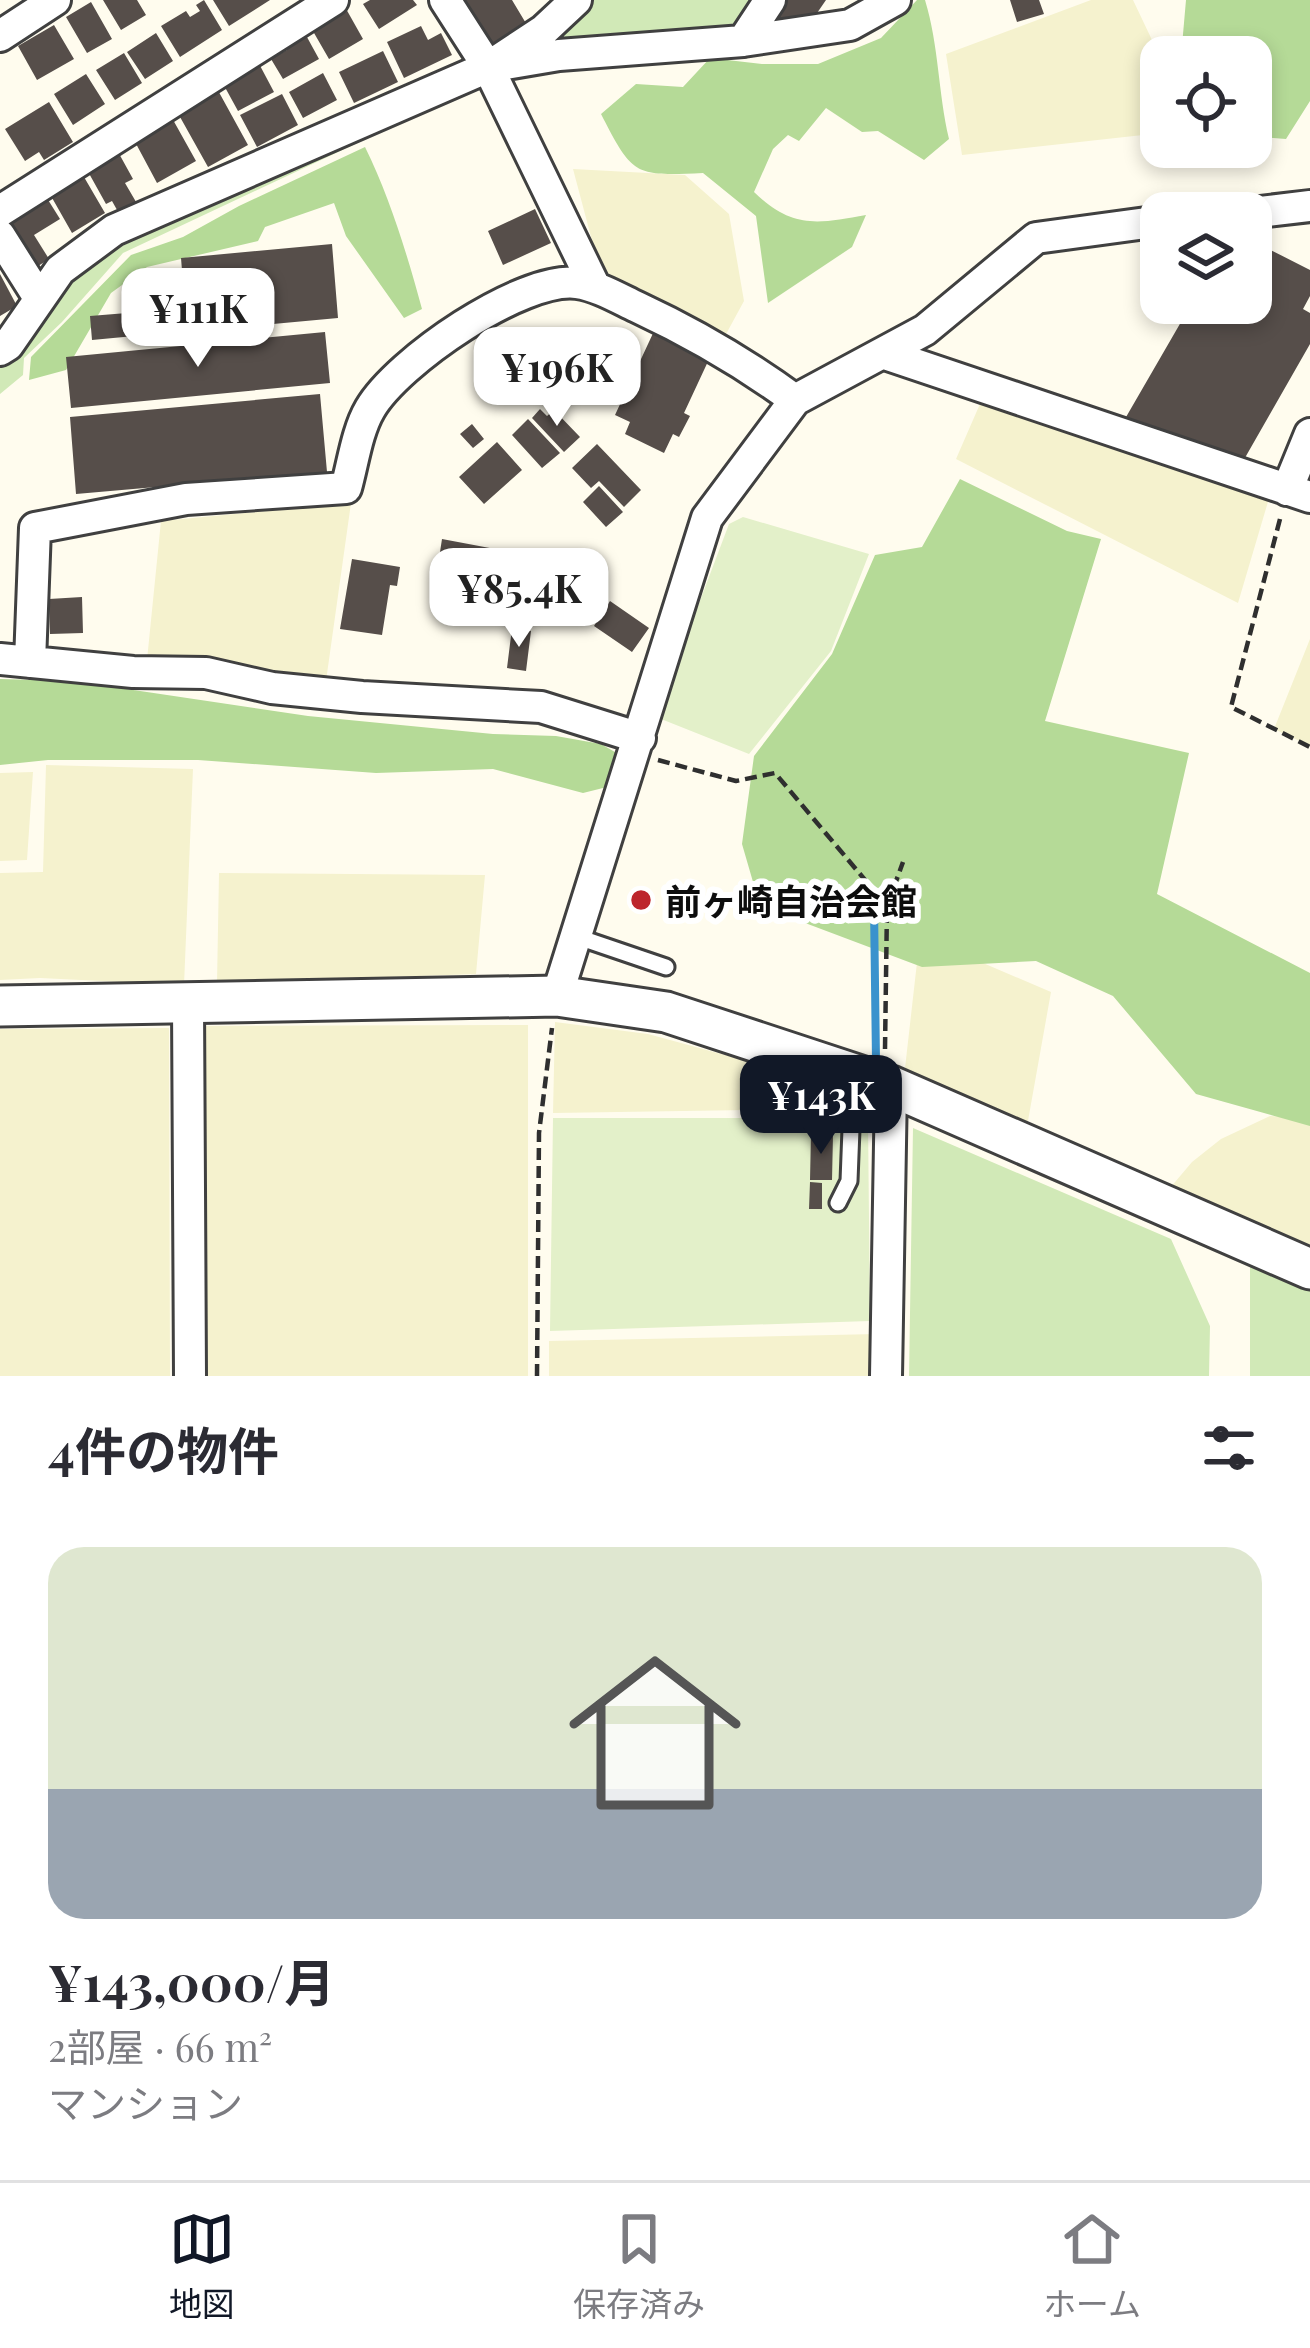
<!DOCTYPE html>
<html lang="ja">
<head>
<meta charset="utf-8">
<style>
	body { margin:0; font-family:"Playfair Display","Noto Sans JP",serif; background:#f2f2f3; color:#2b2b33; height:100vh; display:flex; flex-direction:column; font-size:45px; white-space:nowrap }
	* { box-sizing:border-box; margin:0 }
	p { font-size:39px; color:#7c7c81 }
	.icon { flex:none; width:66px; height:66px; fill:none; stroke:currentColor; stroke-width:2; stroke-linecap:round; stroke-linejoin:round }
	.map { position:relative; height:1376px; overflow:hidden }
	.panel { display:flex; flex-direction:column; background:#fff; flex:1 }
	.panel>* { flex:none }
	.buttons { position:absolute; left:1140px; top:36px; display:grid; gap:24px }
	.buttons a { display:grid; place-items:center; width:132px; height:132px; border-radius:24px; background:#fff; box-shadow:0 6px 18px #0003; font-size:60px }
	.price { position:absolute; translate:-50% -102px; padding:0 27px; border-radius:24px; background:#fff; color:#222; font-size:39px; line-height:78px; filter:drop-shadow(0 3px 6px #0008) }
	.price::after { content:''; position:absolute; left:50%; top:72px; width:36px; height:27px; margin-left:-18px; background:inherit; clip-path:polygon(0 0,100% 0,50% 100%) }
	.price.active { background:#111827; color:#fff }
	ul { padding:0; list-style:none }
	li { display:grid; align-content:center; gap:24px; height:636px; padding:0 48px }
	li span { display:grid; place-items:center; height:372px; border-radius:36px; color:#555 }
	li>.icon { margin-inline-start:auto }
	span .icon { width:216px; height:216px; fill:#fffc; stroke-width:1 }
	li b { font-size:51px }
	h2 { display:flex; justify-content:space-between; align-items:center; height:144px; padding:0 48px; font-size:51px }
	.tab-bar { display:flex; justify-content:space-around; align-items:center; height:168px; border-top:3px solid #e1e1e2; background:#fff; font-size:33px; color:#7c7c81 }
	.tab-bar a { display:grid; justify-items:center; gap:6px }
	.tab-bar .active { color:#111827 }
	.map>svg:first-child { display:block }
	.farmland { fill:#f5f2ce }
	.green { fill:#d1e9b7 }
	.forest { fill:#b5da97 }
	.pitch { fill:#e3f0c9 }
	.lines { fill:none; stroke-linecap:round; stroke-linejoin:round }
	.stream { stroke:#3a92cd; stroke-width:8 }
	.building { fill:#564e4a }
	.service-casing { stroke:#404040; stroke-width:21 }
	.minor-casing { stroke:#404040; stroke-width:36 }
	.tertiary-casing { stroke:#404040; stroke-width:45 }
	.path { stroke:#2f2f2f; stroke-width:4.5; stroke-dasharray:12 6; stroke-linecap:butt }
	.service { stroke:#fff; stroke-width:15 }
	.minor { stroke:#fff; stroke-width:30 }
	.tertiary { stroke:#fff; stroke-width:39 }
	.poi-dot { fill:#bd252c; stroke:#fff; stroke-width:4.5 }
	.labels { text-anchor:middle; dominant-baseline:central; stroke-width:12; stroke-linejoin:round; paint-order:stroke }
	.poi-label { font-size:36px; font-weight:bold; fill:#0d0d0d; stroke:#fff; text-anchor:start }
</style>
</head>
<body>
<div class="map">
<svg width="1310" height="1376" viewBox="0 0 1310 1376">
	<rect width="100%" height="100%" fill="#fffcee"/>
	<path class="farmland" d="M1091,0H1133L1161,59V133L962,155L946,54Z
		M573,169L685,175L729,214L744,301L725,336L603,282Z
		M983,397L1270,495L1238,603L956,459Z
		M351,503L326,681L147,660L161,521Z
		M1310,639V746L1274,729Z
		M46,765L193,769L184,985L40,978L0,980V873L43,872Z
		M33,772L27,860L0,861V773Z
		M219,873L485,875L476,974L217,983Z
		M920,936L1051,992L1026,1132L904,1077Z
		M555,1022L648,1034L736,1058L878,1108L553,1113Z
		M528,1025V1376H199L198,1026Z
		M169,1028L170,1376H0V1029Z
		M1270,1116L1310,1118V1245L1170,1188L1192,1162L1221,1139Z
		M877,1334V1376H549V1341Z"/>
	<path class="green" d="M587,0H750L727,33L559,43L556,32Z
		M485,83L123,253L62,322L24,358L23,375L0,394V368L70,284L121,243L250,183Z
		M913,1128L1171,1239L1210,1326L1209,1376H909Z
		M1250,1264L1310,1288V1376H1250Z"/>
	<path class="forest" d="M917,0H925C939,46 938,92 949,139L924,160L878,131L862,132L826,108L799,141L788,135L773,149L754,192C792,229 817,224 866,215L852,247L768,303L756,216L703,173C634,176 633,176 601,114L636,84L683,87L710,58L762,64H818L881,38Z
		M1186,0H1310V101L1286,139L1251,136V57H1181Z
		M365,147C389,195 408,257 422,309L404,318L346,236L334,203L265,227L258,241L147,267L111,293L66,370L29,380L31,357L131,255L183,237L239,206Z
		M960,479L1067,531L1101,539L1045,721L1189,753L1157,894L1310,973V1126L1196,1094L1113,996L1036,961L922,967L760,906L742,844L754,756L832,654L875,555L922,547Z
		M0,679L73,681L308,716L493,734L556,736L601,744L627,759L619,784L583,793L493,769L376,773L198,760H48L0,765Z"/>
	<path class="pitch" d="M743,517L869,554L831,651L749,754L656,717L729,524Z
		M553,1118H868L870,1321L550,1331Z"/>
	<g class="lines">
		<path class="stream" d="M826,892L874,905L876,1061"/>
	</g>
	<path class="building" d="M103,0H137L146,15L121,30Z
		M204,0L222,30L180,57L161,26L186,11L190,17L200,11L196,5Z
		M213,0H270L229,26Z
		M370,0H413L417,5L379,29L363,4Z
		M458,0H512L527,25L489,50Z
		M777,0H826L815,16L811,13L794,29L769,13Z
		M1010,0H1039L1044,14L1017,22Z
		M91,2L112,39L87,53L66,17Z
		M345,7L363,39L329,59L310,26Z
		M54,25L74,59L37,80L18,46Z
		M421,26L428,40L441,33L452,55L404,78L387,42Z
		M302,28L319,59L283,79L271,59L287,50L281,40Z
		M156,33L173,61L145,79L127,52Z
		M383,51L398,82L354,103L339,72Z
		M124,53L142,83L115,100L96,70Z
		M257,60L274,92L238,111L221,80Z
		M323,73L337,100L303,118L289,92Z
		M86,74L105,104L73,125L54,94Z
		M215,85L248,145L208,167L175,108Z
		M282,94L298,125L257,147L240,115Z
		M49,102L73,142L44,160L39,152L25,161L5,129Z
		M172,118L196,161L157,183L134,140Z
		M117,150L133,179L125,183L139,207L121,217L112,201L106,204L86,168Z
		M84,177L105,213L72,233L51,196Z
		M45,195L60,219L34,235L49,259L32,270L2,223Z
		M535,209L551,243L503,265L488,231Z
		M1251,240L1310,270V296L1303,309L1310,313V344L1238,470L1122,424L1192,303H1251V286L1264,294L1269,287L1251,277Z
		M332,244L338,318L187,332L181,258Z
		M0,274L17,306L0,316Z
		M164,310L166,333L92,340L90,316Z
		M655,329L711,355L684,413L690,416L679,437L673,434L664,453L625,434L630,422L615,415Z
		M325,332L330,383L71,408L66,357Z
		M320,394L327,472L76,494L70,417Z
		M540,409L547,416L554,410L580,437L564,452L532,418Z
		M528,419L560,453L542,468L512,435Z
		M472,424L484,439L473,448L460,434Z
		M497,442L522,470L484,504L459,477Z
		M597,444L641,490L624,507L599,481L591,488L572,468Z
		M599,486L623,512L606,527L583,502Z
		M442,539L495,549L490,575L438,565Z
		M352,559L400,567L397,586L390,585L382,635L340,629Z
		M82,597L83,633L50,634L49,599Z
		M610,601L649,628L632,652L594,626Z
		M512,628L531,631L526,671L507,668Z
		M811,1134L833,1135L832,1180H810Z
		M810,1182L822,1183V1209H809Z"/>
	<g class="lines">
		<defs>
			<path id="service" d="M575,936L666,967
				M838,1203L849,1181L851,1129L862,1080"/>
			<path id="minor" d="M445,0L488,67L595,287
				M0,36L55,0
				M743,41L770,0
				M500,65L559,55L743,41L850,25L895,0
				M0,211L333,0
				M1251,213L1310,206
				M0,236L39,298
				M0,350L8,345L60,270L114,230L488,67L544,30L576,0
				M885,354L1310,497
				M1287,490L1310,434
				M0,659L133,672L206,673L272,688L362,697L541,707L640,738
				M30,662L35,528L186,499L346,488C353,463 357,431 370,409C397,362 522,276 577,283C598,286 618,298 637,307C695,334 743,362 795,400
				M557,996L707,518L795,400L925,330L1036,238L1161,221
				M188,1003L190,1376
				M886,1376L891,1086"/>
			<path id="tertiary" d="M0,1006L557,996L666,1012L891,1086L1310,1269"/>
		</defs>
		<use href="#service" class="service-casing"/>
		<use href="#minor" class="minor-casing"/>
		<use href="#tertiary" class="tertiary-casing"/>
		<path class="path" d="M1280,519L1231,707L1310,747
			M658,760L736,781L775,773L887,906
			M885,1049L887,906L903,862
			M537,1376L539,1133L552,1028"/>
		<use href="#service" class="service"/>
		<use href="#minor" class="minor"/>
		<use href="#tertiary" class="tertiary"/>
	</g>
	<circle class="poi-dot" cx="641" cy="900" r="12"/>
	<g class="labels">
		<g class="poi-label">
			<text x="665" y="900">前ヶ崎自治会館</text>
		</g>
	</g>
</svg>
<div class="buttons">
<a><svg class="icon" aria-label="locate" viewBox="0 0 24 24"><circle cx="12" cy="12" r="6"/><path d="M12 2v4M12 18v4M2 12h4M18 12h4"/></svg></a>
<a><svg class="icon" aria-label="layers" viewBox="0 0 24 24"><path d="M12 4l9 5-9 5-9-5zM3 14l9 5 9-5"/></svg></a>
</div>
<b class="price" style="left:198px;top:370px">¥111K</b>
<b class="price" style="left:557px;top:429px">¥196K</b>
<b class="price" style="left:519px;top:650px">¥85.4K</b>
<b class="price active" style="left:821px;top:1157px">¥143K</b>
</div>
<section class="panel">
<h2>4件の物件<svg class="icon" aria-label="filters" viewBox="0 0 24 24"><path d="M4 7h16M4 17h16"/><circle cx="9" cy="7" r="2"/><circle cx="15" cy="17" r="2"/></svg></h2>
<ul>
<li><span style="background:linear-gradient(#dfe7d0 65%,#9aa5b1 0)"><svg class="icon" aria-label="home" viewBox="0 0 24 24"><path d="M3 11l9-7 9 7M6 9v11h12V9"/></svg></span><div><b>¥143,000/月</b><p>2部屋 · 66 m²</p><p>マンション</p></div></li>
</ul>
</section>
<nav class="tab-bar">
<a class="active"><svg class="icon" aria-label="map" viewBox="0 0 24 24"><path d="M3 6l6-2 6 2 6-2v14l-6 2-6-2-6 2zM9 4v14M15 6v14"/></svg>地図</a>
<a><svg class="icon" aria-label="saved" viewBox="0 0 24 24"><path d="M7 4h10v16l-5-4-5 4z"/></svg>保存済み</a>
<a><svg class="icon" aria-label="home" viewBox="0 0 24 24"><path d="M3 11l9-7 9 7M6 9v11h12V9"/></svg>ホーム</a>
</nav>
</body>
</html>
